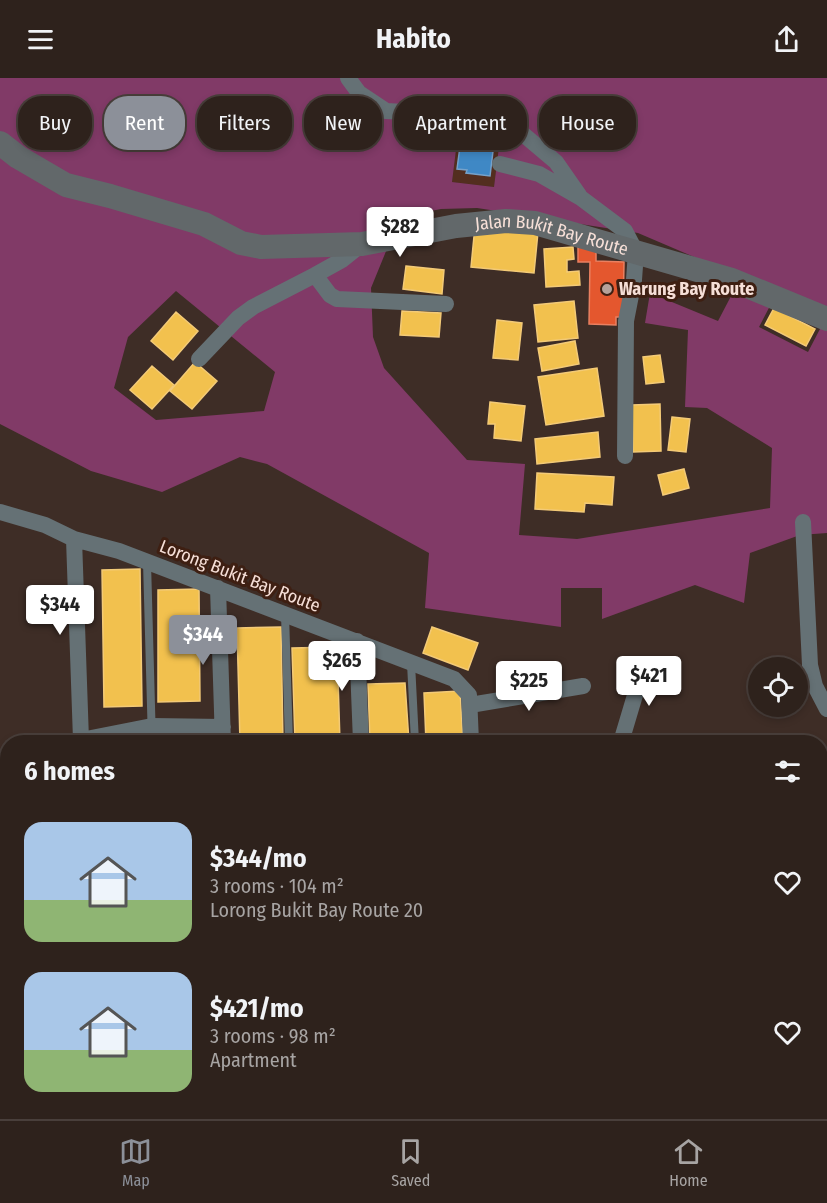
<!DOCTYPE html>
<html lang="en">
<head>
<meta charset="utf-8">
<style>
	body { margin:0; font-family:"Fira Sans Condensed",sans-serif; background:#362a25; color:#f1f3f6; height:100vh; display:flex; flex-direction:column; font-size:22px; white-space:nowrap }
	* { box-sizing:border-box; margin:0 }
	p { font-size:20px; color:#a7a4a3 }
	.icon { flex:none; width:33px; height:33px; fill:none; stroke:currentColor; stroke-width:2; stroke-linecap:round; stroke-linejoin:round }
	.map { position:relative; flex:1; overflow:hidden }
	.sheet { position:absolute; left:0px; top:657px; width:828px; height:384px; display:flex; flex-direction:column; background:#2e221c; border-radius:24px 24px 0 0; box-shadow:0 3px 9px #0003,0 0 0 2px #493f3b }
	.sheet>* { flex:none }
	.hud { position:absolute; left:18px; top:18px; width:792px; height:54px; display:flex; gap:12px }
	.controls { position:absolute; left:748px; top:579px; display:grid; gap:12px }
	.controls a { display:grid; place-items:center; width:60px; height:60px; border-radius:50%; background:#2e221c; box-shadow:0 3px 9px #0003,0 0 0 2px #493f3b; font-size:30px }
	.price { position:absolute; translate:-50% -51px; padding:0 14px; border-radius:6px; background:#fff; color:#222; font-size:20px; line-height:39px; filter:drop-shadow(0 2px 3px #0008) }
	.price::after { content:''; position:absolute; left:50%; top:36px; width:18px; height:14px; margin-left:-9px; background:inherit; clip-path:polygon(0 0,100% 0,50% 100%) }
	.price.active { background:#8c9099; color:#fff }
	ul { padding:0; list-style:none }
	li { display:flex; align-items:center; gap:18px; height:150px; padding:0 24px }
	li span { display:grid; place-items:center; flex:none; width:168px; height:120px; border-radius:18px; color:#555 }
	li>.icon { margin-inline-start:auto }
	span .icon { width:72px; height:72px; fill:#fffc; stroke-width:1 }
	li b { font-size:26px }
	h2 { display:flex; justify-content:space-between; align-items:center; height:72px; padding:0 24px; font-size:26px }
	.tag { padding:0 21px; border-radius:24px; background:#2e221c; box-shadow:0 3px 9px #0003,0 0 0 2px #493f3b; font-size:21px; line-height:54px }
	.tag.active { background:#8c9099; color:#fff }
	header { display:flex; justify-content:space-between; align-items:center; height:78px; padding:0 24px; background:#2e221c; font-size:27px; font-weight:700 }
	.tabs { display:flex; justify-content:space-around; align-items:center; height:84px; border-top:2px solid #493f3b; background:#2e221c; font-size:16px; color:#a7a4a3 }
	.tabs a { display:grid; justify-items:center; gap:3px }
	.tabs .active { color:#8c9099 }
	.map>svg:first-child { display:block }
	.built { fill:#532e1f }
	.green { fill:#773a60 }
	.forest { fill:#813a67; fill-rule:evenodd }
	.homes { fill:#f2c14e; stroke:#f3ca77; stroke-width:1.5 }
	.shops { fill:#e4572e; stroke:#e98061; stroke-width:1.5 }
	.schools { fill:#3f88c5; stroke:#76a2ca; stroke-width:1.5 }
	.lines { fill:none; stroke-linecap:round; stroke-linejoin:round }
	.lane { stroke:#657175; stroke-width:8 }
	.street { stroke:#657175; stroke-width:16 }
	.secondary { stroke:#62686a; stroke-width:24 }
	.poi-dot { fill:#b6a199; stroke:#3e1f12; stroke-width:2 }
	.labels { text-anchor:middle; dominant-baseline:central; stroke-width:6; stroke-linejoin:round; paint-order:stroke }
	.street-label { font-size:18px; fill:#f6dfd7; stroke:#3e1f12 }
	.poi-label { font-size:18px; font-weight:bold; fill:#f6dfd7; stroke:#3e1f12; text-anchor:start }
</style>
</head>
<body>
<header><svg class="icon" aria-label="menu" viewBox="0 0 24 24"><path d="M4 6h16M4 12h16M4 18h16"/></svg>Habito<svg class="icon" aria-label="share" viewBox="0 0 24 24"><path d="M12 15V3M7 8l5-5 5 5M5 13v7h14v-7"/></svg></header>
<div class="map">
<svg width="827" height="1041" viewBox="0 0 827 1041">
	<rect width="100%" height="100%" fill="#3e2d26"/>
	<path class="built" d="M458,56L501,61L494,109L452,104Z"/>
	<path class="green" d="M827,783V1041H473L468,1034H820V785Z"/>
	<path class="forest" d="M0,0H827V455L800,457L750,475L744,525L695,507L602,541V510H561V549L425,530L429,475L267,386L240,379L162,414L91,393L0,346ZM458,56L500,61L494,109L452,104ZM477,130L638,155L741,199L718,243L650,215L645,245L688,252L685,329L707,330L772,370L770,430L577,461L519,457L525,386L467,382L384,290L373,259L371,210L400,139L441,131ZM176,213L275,294L264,333L156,342L114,310L128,259ZM772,224L821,249L808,274L759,249Z"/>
	<path class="homes" d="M475,148L538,154L534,195L471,189Z
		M573,169L574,181L567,182V194L579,193L580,207L546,209L544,171Z
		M406,188L444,192L442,216L403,211Z
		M574,223L578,260L538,264L534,227Z
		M774,230L815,251L806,268L765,247Z
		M402,233L441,235L439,259L400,257Z
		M176,234L198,253L173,282L151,263Z
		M497,242L522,245L518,282L493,280Z
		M575,263L579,286L542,293L538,270Z
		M660,277L664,304L646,306L643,279Z
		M195,284L217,303L192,331L170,313Z
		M152,288L174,307L152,331L130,312Z
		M597,290L604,338L546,347L538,299Z
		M490,324L525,328L521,363L494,360L495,346H488Z
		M660,326L661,373L633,374L632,327Z
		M672,339L690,341L686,374L668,372Z
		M598,354L600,379L537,386L535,361Z
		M684,391L689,410L663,417L658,397Z
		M537,395L614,399L612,427L585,425L584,434L535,431Z
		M140,491L142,628L104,629L102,492Z
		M199,511L200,623L158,624V512Z
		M281,549L283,664H240L237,550Z
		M432,549L478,565L468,592L423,575Z
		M337,569L340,664H295L292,570Z
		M405,605L409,664H370L368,606Z
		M460,613L463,664H426L424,615Z
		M28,1034H42L49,1041H28L24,1037Z"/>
	<path class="shops" d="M578,167L596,168V183L624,184L623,239H616V247L589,246L590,184H578Z"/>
	<path class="schools" d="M461,61L494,65L490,98L466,95L467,92L457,91Z"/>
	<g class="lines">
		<path class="lane" d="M147,484L152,664
			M285,536L289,664
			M411,585L415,664
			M0,846L8,841
			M820,1032L827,1039
			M271,1034L277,1041
			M447,1034L452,1041
			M610,1034L615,1041
			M367,1041L383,1034"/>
		<path class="street" d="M348,0L359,15L386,33L405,34L437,26L473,31L517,51L556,84L579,117
			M500,86L539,96L581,120L625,153L636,174L634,202L626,243L625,378
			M315,197L330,217L337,221L446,226
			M199,281L238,240L253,229L315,197L342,182L362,166
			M0,434L45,447L74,461L119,473L454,601L469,617L471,664
			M803,444L810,587L815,608L827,631
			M74,461L81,662L78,664
			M218,510L223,664
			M357,563L361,664
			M470,627L583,608
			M81,662L152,648L223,649
			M621,664L644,587
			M0,729L8,722
			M820,778L827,776
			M0,952L8,946
			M184,1034L188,1041
			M354,1034L359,1041"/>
		<path class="secondary" id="s1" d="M0,65L18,79L66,107L110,118L204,146L241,165L261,169L362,166L456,148L506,143L535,145L732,202L827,241"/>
	</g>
	<circle class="poi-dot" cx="607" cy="211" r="6"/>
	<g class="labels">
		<g class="street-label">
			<text stroke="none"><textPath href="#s1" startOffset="578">Jalan Bukit Bay Route</textPath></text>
			<text transform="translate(240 498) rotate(21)">Lorong Bukit Bay Route</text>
		</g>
		<g class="poi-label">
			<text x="619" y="211">Warung Bay Route</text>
		</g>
	</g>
</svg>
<div class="controls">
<a><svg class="icon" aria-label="locate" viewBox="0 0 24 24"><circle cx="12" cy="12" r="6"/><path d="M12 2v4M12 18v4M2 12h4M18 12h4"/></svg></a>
</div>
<b class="price" style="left:400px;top:180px">$282</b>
<b class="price" style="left:60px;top:558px">$344</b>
<b class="price active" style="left:203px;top:588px">$344</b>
<b class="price" style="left:342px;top:614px">$265</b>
<b class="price" style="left:649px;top:629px">$421</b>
<b class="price" style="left:529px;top:634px">$225</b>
<div class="hud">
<a class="tag">Buy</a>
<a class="tag active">Rent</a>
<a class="tag">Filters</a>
<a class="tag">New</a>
<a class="tag">Apartment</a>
<a class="tag">House</a>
</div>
<section class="sheet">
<h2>6 homes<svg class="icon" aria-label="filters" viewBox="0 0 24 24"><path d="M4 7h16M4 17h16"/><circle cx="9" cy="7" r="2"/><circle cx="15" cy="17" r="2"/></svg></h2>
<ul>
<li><span style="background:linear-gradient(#a9c7e8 65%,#8fb573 0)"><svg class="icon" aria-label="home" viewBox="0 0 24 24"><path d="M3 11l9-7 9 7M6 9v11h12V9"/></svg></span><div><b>$344/mo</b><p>3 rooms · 104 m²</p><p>Lorong Bukit Bay Route 20</p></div><svg class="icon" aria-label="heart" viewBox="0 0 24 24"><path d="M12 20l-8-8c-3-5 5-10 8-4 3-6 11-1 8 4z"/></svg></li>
<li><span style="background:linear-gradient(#a9c7e8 65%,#8fb573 0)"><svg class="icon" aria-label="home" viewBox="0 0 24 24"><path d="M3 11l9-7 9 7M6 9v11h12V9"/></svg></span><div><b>$421/mo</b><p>3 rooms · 98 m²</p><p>Apartment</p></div><svg class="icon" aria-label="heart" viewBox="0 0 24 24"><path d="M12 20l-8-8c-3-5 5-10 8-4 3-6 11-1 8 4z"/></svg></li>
</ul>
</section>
</div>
<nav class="tabs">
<a class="active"><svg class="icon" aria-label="map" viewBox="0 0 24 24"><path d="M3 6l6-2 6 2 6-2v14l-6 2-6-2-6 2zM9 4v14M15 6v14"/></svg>Map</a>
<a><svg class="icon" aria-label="saved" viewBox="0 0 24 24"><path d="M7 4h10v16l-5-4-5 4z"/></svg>Saved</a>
<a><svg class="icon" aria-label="home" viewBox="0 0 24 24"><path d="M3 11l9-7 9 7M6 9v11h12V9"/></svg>Home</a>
</nav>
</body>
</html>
